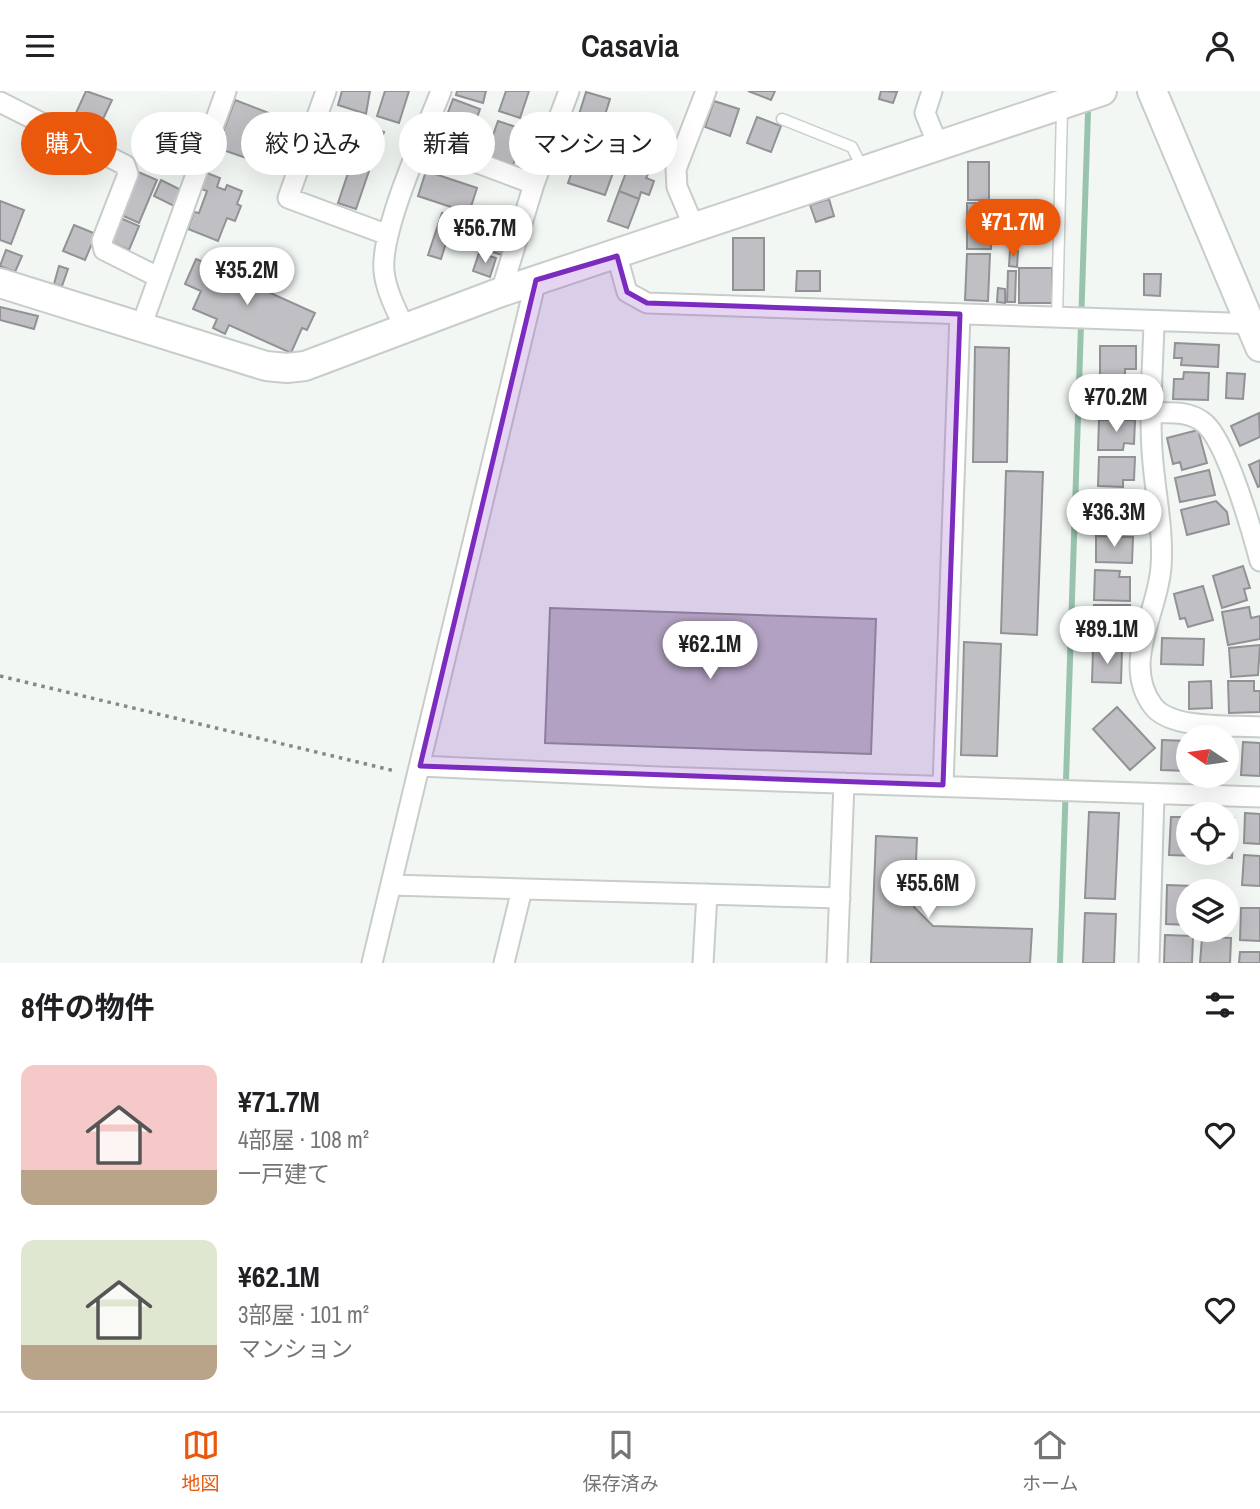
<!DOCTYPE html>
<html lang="ja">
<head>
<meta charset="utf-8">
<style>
	body { margin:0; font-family:"Archivo Narrow","Noto Sans JP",sans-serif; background:#f6f6f6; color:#202124; height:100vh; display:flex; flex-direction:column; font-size:26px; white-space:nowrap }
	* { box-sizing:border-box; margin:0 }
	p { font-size:23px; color:#757577 }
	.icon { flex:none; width:38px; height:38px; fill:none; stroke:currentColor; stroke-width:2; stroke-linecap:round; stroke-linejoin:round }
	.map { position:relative; height:872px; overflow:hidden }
	.sheet { display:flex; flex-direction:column; background:#fff; flex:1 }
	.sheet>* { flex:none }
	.banner { position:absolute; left:21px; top:21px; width:700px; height:63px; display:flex; gap:14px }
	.needle { width:46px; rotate:283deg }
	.buttons { position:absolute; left:1176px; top:634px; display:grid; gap:14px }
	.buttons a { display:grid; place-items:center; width:63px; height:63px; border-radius:50%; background:#fff; box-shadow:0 7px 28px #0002; font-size:35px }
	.price { position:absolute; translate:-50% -60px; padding:0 16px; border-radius:24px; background:#fff; color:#222; font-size:23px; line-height:46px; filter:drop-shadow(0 2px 4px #0008) }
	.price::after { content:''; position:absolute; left:50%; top:42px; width:21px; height:16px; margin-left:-10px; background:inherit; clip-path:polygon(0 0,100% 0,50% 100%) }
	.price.active { background:#ea580c; color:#fff }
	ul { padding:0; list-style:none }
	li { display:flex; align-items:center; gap:21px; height:175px; padding:0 21px }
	li span { display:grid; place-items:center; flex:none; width:196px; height:140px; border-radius:14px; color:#555 }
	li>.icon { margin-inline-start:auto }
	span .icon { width:84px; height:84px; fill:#fffc; stroke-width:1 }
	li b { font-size:30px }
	h2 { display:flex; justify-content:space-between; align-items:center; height:84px; padding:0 21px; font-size:30px }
	.pill { padding:0 24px; border-radius:32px; background:#fff; box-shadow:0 7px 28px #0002; font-size:24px; line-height:63px }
	.pill.active { background:#ea580c; color:#fff }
	header { display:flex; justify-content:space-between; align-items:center; height:91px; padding:0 21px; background:#fff; font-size:32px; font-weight:600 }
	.tab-bar { display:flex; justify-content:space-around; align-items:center; height:98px; border-top:2px solid #e0e0e0; background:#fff; font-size:19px; color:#757577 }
	.tab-bar a { display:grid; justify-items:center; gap:4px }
	.tab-bar .active { color:#ea580c }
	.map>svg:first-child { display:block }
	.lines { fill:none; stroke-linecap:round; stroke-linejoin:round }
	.stream { stroke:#9ac3ae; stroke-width:6 }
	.building { fill:#c0bfc3; stroke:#929296; stroke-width:2 }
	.lane-casing { stroke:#c8cdca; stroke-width:13 }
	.street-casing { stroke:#c8cdca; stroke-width:23 }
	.secondary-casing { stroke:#c8cdca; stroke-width:32 }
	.path { stroke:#858887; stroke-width:3.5; stroke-dasharray:3.5 5; stroke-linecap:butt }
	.lane { stroke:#fff; stroke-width:10 }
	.street { stroke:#fff; stroke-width:19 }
	.secondary { stroke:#fff; stroke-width:28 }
	.marked { fill:#7b2cbf; fill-opacity:0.2; stroke:#7b2cbf; stroke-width:5; stroke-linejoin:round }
</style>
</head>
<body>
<header><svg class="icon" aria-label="menu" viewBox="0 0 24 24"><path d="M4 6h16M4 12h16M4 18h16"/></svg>Casavia<svg class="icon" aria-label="person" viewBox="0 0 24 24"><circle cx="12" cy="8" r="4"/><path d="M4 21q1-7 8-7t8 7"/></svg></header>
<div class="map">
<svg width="1260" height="872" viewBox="0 0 1260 872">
	<rect width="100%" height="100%" fill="#f2f7f4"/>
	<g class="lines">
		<path class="stream" d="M1060,872L1088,21"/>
	</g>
	<path class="building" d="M86,0L112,9L94,47L70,35Z
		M342,0H370L366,23L338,14Z
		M385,0H409L399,32L377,25Z
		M457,0H486L483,12L456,4Z
		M506,0H529L520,27L499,20Z
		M748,0H775L771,9Z
		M881,0L897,1L893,12L879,8Z
		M586,1L610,8L600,40L576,33Z
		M453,8L480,18L470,46L443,35Z
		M235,9L269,22L252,69L217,57Z
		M714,10L739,18L730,45L705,36Z
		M757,26L781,35L771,61L747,52Z
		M498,30L525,39L513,74L486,64Z
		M32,35L51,44L43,60L25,50Z
		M365,35L384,41L374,71L356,66Z
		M583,49L620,62L605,104L568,92Z
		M630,71L650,79L646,87L654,90L649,104L641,101L639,108L619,100Z
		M968,71H989V109H968Z
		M351,73L369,80L356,118L338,112Z
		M136,80L157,89L139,132L119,123Z
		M426,80L477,97L469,122L418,105Z
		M207,82L220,87L217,96L225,99L227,94L242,100L237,113L241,115L235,130L227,127L218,150L188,138L194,121L199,122L207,100L201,98Z
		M161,89L181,99L174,115L154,105Z
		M619,100L639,108L628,137L608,130Z
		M829,108L834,125L816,131L810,114Z
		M0,110L24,119L11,153L0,149Z
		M967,112H991V158H967Z
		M999,114H1010V130H999Z
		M442,122L454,126L441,168L428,164Z
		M118,126L139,135L129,159L109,150Z
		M74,134L96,143L85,169L63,160Z
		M491,141L508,147L502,164L486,159Z
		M733,147H764V199H733Z
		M6,159L22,165L15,181L0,175Z
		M1010,159L1018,160L1017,176L1009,175Z
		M479,162L496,167L490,186L473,180Z
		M967,163H990L988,210L965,209Z
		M196,168L212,175L229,174L226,182L315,222L307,239L302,237L291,262L229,234L225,243L213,237L217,228L193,218L201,200L185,193Z
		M59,175L68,178L62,195L54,193Z
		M1019,177H1052V212H1019Z
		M797,180H820V200H796Z
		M1008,180H1016L1015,211H1007Z
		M1144,183H1161L1160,205L1144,204Z
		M998,197L1005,198V212L997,211Z
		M0,216L38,225L34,238L0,229Z
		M1175,252L1219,254L1218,276L1181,274L1182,267H1174Z
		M1100,255H1136V278H1125V285H1100Z
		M975,256L1009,257L1007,371H973Z
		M1184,281L1209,282L1208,309L1173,308L1174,288H1183Z
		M1227,282L1245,283L1243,308L1226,307Z
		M1099,293H1126V301H1136V324L1099,323Z
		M1259,322L1260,346L1240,355L1231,335Z
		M1099,329H1135L1134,353L1124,352L1123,359H1098Z
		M1198,339L1207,372L1182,379L1180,371L1173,373L1167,347Z
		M1099,366H1135L1134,389H1123V396L1098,395Z
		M1260,369V395L1258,396L1249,374Z
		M1209,379L1215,404L1180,411L1175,387Z
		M1006,380L1043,381L1037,544L1001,542Z
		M1098,403H1133L1132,429L1097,428Z
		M1216,410L1227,421L1229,433L1187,444L1181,419Z
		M1096,445L1133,446L1132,472L1096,471Z
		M1243,475L1250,497L1244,498L1247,509L1222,517L1213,485Z
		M1095,479L1120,480L1119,486H1130V510L1094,509Z
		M1203,495L1213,529L1188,536L1185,527L1180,528L1174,503Z
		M1094,514H1130L1129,538L1118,537V544L1093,543Z
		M1249,516L1251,527L1260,525V548L1228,554L1222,521Z
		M550,517L876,528L871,663L545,652Z
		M1162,547L1204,548L1203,574L1161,573Z
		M964,551L1001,553L997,665L961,664Z
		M1260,554L1258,584L1231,586L1229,557Z
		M1093,558L1122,559L1121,592L1092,591Z
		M1211,590L1212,617L1189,618V591Z
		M1228,590H1254V600H1260V621L1229,622Z
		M1117,616L1155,657L1130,679L1093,638Z
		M1162,649L1188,650V680L1161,679Z
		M1243,651L1260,652V685L1241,684Z
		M1089,721L1119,722L1115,808L1085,807Z
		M1245,722L1260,723V753L1244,752Z
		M1171,726H1188V761H1196V765L1169,764Z
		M1227,727H1234L1232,767L1204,765L1205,761H1227Z
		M876,745L917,747L914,816L933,835L1032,838L1030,872H871Z
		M1244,764L1260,765V795L1242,794Z
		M1167,794L1194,795V800H1188V834L1166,833Z
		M1241,817H1260V850L1240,849Z
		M1085,822L1116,823L1114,872H1083Z
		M1165,844L1193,845L1192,872H1164Z
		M1202,846L1231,847L1230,872H1200Z
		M1240,861H1260V872H1239Z"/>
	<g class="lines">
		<defs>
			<path id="lane" d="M782,28L852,56L862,76
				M1057,227L1062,18"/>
			<path id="street" d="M326,0L288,107L388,144
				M932,0L925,22L938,54
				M0,11L125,74L128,83L102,150L104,159L158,186
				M422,51L534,93
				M694,136L677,96L676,78L706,0
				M617,165L627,201L647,212L1259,233
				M501,201L534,93L569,0
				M1154,231C1153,274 1149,317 1152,359C1154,397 1164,438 1161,476C1158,522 1121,572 1153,615C1171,639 1232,634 1260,636
				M141,236L226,0
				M404,236C396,218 386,200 384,180C380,139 425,42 441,0
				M1151,322C1169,322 1187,319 1203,331C1226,348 1252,440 1260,470
				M420,675L659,686L1260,706
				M943,694L960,223
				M391,794L840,807
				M372,872L536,189
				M504,872L522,798
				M703,872L707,803
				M837,872L844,692
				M1149,872L1154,704"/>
			<path id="secondary" d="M1152,0L1260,256
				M0,192L266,275L287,277L305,275L501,201L1102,0"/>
		</defs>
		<use href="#lane" class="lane-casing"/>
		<use href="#street" class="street-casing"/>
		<use href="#secondary" class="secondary-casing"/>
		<path class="path" d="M0,585L395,680"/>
		<use href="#lane" class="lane"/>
		<use href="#street" class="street"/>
		<use href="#secondary" class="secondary"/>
	</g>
	<path class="marked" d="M617,165L627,201L647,212L960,223L943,694L420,675L536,189Z"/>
</svg>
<div class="buttons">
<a><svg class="needle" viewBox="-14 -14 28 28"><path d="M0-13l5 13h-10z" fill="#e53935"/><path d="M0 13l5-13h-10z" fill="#757577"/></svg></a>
<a><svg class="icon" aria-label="locate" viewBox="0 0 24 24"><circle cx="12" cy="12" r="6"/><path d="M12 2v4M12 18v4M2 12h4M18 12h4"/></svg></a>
<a><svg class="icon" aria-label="layers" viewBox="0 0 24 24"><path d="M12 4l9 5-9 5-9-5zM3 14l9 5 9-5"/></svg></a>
</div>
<b class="price active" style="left:1013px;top:168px">¥71.7M</b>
<b class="price" style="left:485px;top:174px">¥56.7M</b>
<b class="price" style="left:247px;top:216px">¥35.2M</b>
<b class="price" style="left:1116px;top:343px">¥70.2M</b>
<b class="price" style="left:1114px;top:458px">¥36.3M</b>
<b class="price" style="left:1107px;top:575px">¥89.1M</b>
<b class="price" style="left:710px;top:590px">¥62.1M</b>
<b class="price" style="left:928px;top:829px">¥55.6M</b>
<div class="banner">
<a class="pill active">購入</a>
<a class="pill">賃貸</a>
<a class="pill">絞り込み</a>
<a class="pill">新着</a>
<a class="pill">マンション</a>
</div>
</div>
<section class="sheet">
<h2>8件の物件<svg class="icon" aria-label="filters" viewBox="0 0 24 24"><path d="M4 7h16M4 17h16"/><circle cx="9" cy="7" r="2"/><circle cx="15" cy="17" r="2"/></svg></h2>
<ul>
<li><span style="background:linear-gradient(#f6c9c9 75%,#b9a48a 0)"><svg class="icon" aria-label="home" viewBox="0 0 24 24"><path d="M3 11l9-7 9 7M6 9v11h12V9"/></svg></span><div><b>¥71.7M</b><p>4部屋 · 108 m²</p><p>一戸建て</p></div><svg class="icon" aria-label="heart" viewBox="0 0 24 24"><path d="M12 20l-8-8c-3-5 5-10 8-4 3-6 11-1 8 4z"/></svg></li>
<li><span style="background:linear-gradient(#dfe7d0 75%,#b9a48a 0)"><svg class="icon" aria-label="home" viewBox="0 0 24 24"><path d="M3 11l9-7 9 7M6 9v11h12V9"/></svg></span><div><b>¥62.1M</b><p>3部屋 · 101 m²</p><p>マンション</p></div><svg class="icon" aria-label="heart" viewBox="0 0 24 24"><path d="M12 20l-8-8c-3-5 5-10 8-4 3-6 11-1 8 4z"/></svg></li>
</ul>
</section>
<nav class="tab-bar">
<a class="active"><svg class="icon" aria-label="map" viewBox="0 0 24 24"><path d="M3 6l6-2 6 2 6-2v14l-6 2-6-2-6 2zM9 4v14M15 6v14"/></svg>地図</a>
<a><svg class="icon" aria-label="saved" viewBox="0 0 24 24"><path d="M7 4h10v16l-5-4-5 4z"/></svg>保存済み</a>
<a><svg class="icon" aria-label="home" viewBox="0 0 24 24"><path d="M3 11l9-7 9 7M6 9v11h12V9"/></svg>ホーム</a>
</nav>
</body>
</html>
